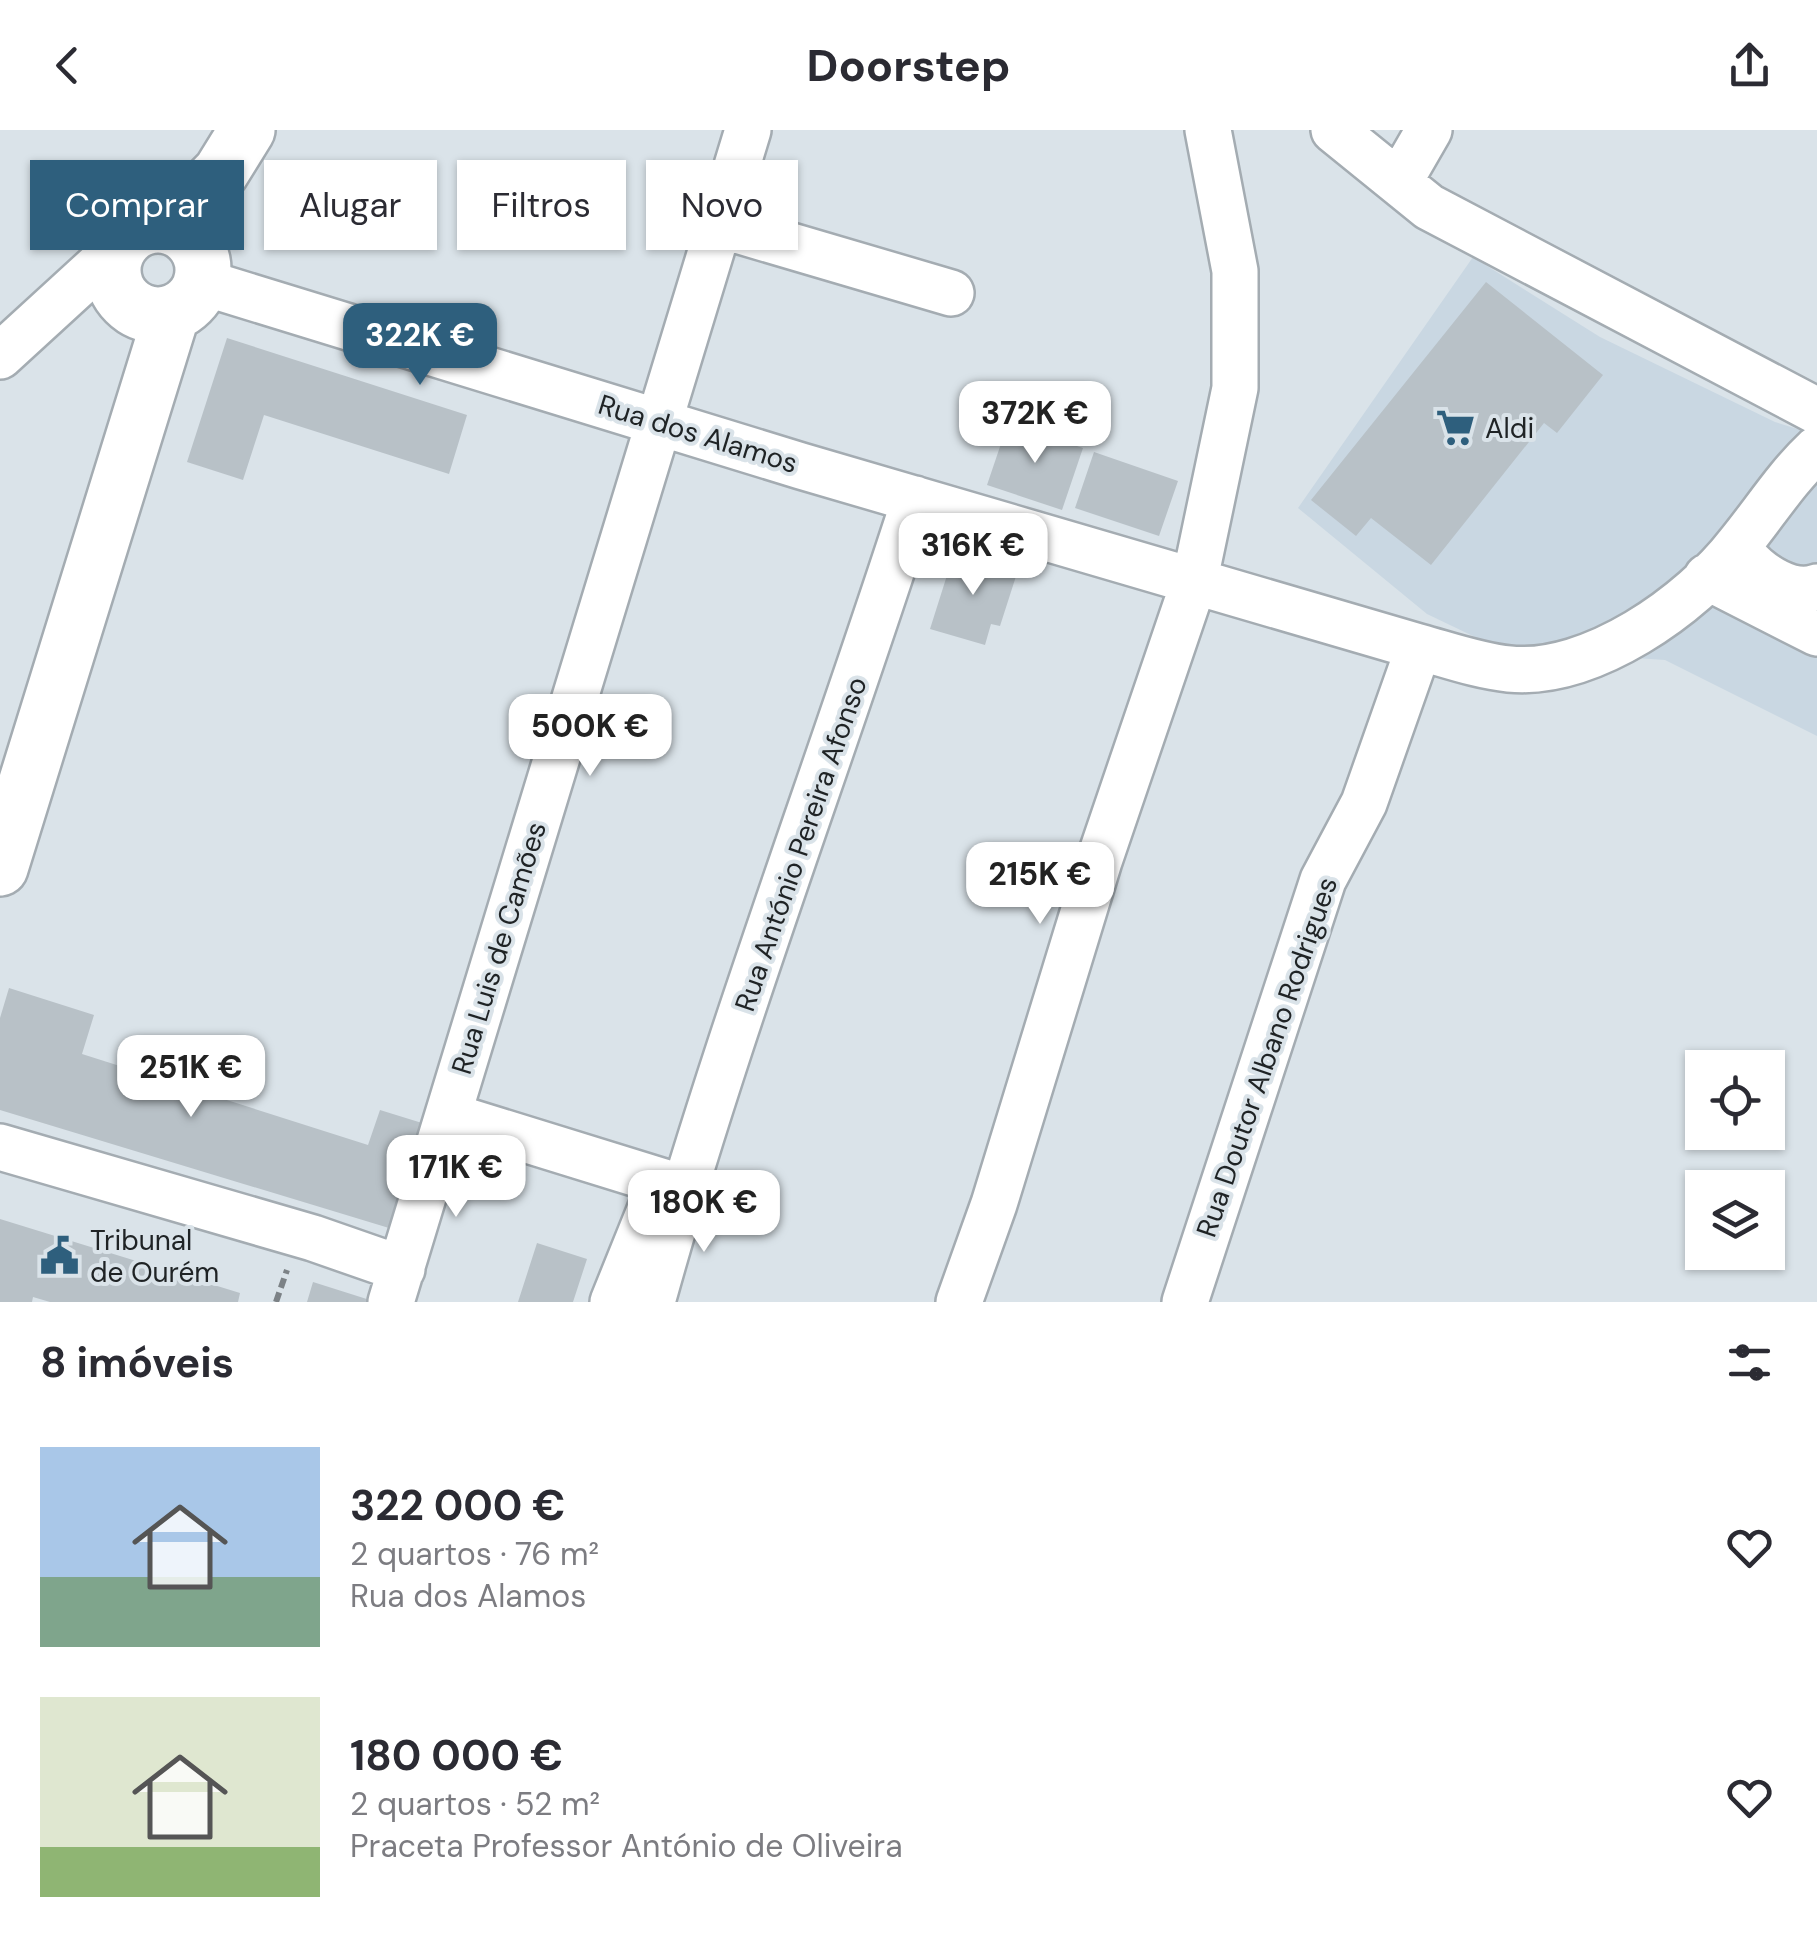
<!DOCTYPE html>
<html lang="pt">
<head>
<meta charset="utf-8">
<style>
	body { margin:0; font-family:"DM Sans",sans-serif; background:#f7f7f7; color:#2b2b33; height:100vh; display:flex; flex-direction:column; font-size:38px; white-space:nowrap }
	* { box-sizing:border-box; margin:0 }
	p { font-size:32px; color:#7c7c81 }
	.icon { flex:none; width:55px; height:55px; fill:none; stroke:currentColor; stroke-width:2; stroke-linecap:round; stroke-linejoin:round }
	.map { position:relative; height:1172px; overflow:hidden }
	.panel { display:flex; flex-direction:column; background:#fff; flex:1 }
	.panel>* { flex:none }
	.banner { position:absolute; left:30px; top:30px; width:1000px; height:90px; display:flex; gap:20px }
	.fabs { position:absolute; left:1685px; top:920px; display:grid; gap:20px }
	.fabs a { display:grid; place-items:center; width:100px; height:100px; border-radius:0px; background:#fff; box-shadow:0 2px 8px #0004; font-size:50px }
	.price { position:absolute; translate:-50% -85px; padding:0 22px; border-radius:20px; background:#fff; color:#222; font-size:32px; line-height:65px; filter:drop-shadow(0 2px 5px #0008) }
	.price::after { content:''; position:absolute; left:50%; top:60px; width:30px; height:22px; margin-left:-15px; background:inherit; clip-path:polygon(0 0,100% 0,50% 100%) }
	.price.current { background:#2e5f7d; color:#fff }
	ul { padding:0; list-style:none }
	li { display:flex; align-items:center; gap:30px; height:250px; padding:0 40px }
	li span { display:grid; place-items:center; flex:none; width:280px; height:200px; border-radius:0px; color:#555 }
	li>.icon { margin-inline-start:auto }
	span .icon { width:120px; height:120px; fill:#fffc; stroke-width:1 }
	li b { font-size:42px }
	h2 { display:flex; justify-content:space-between; align-items:center; height:120px; padding:0 40px; font-size:42px }
	.tag { padding:0 35px; border-radius:0px; background:#fff; box-shadow:0 2px 8px #0004; font-size:35px; line-height:90px }
	.tag.current { background:#2e5f7d; color:#fff }
	header { display:flex; justify-content:space-between; align-items:center; height:130px; padding:0 40px; background:#fff; font-size:45px; font-weight:700 }
	.map>svg:first-child { display:block }
	.built { fill:#c9d7e2 }
	.building { fill:#b8c1c7 }
	.lines { fill:none; stroke-linecap:round; stroke-linejoin:round }
	.minor-casing { stroke:#a4acb2; stroke-width:50 }
	.major-casing { stroke:#a4acb2; stroke-width:60 }
	.path { stroke:#7c8286; stroke-width:6; stroke-dasharray:10 5; stroke-linecap:butt }
	.minor { stroke:#fff; stroke-width:45 }
	.major { stroke:#fff; stroke-width:55 }
	.labels { text-anchor:middle; dominant-baseline:central; stroke-width:8; stroke-linejoin:round; paint-order:stroke }
	.poi-label { font-size:28px; fill:#1f2325; stroke:#dae3e9; text-anchor:start }
	.street-label { font-size:28px; fill:#1f2325; stroke:#dae3e9 }
</style>
</head>
<body>
<header><svg class="icon" aria-label="back" viewBox="0 0 24 24"><path d="M15 5l-7 7 7 7"/></svg>Doorstep<svg class="icon" aria-label="share" viewBox="0 0 24 24"><path d="M12 15V3M7 8l5-5 5 5M5 13v7h14v-7"/></svg></header>
<div class="map">
<svg width="1817" height="1172" viewBox="0 0 1817 1172">
	<rect width="100%" height="100%" fill="#dae3e9"/>
	<path class="built" d="M1473,127L1600,207L1775,292L1817,305V606L1665,530L1500,519L1427,484L1298,378Z"/>
	<path class="building" d="M1486,152L1603,245L1557,303L1544,293L1431,435L1371,388L1356,406L1311,370Z
		M227,208L467,285L449,344L264,285L243,350L187,332Z
		M1008,293L1083,318L1062,380L987,355Z
		M1094,322L1178,351L1159,406L1075,378Z
		M955,420L1018,440L1000,496L991,494L985,515L930,499Z
		M9,858L94,885L82,924L368,1015L380,980L422,993L389,1098L0,980V888Z
		M0,1089L240,1163L238,1172H50L33,1167L32,1172H0Z
		M537,1113L587,1129L573,1172H518Z
		M313,1152L373,1171V1172H307Z"/>
	<g class="lines">
		<defs>
			<path id="minor" d="M1334,0L1429,77L1817,281
				M1399,52L1429,0
				M720,95L951,163
				M202,152L801,336L1419,517C1448,525 1479,536 1509,539C1591,547 1692,475 1739,414C1766,381 1786,348 1817,319
				M0,226L119,117
				M1745,427C1761,446 1792,466 1817,457
				M1707,447L1817,503
				M450,986L683,1058
				M0,1017L313,1108L402,1139
				M391,1172L748,0
				M613,1172L651,1078L673,1064
				M652,1172C727,901 829,637 915,369
				M959,1172L994,1074L1099,731L1195,449L1235,258V141L1208,0
				M1185,1172L1323,750L1364,673L1419,517"/>
			<path id="major" d="M113 140a45 45 0 1 1 90 0a45 45 0 1 1-90 0Z
				M169,95L221,42L247,0
				M0,738L172,183"/>
		</defs>
		<use href="#minor" class="minor-casing"/>
		<use href="#major" class="major-casing"/>
		<path class="path" d="M276,1172L287,1140"/>
		<use href="#minor" class="minor"/>
		<use href="#major" class="major"/>
	</g>
	<defs>
		<symbol id="supermarket-bare" viewBox="-9 -9 18 18"><path d="M-6-5.5h2.5l.6 2H6L4.5 2H-2.5L-4.4-4H-6ZM-1.5 3.2a1.3 1.3 0 1 0 .1 0ZM3 3.2a1.3 1.3 0 1 0 .1 0Z" fill="#2e5f7d" stroke="#dae3e9" stroke-width="2.5" paint-order="stroke"/></symbol>
		<symbol id="civic-bare" viewBox="-9 -9 18 18"><path d="M-.6-6.5H3V-4.5H.6V-3L4-1V1h2V6H-6V1h2V-1L-.6-3ZM-1.2 2.5V6h2.4V2.5Z" fill="#2e5f7d" stroke="#dae3e9" stroke-width="2.5" paint-order="stroke"/></symbol>
	</defs>
	<g fill-rule="evenodd">
		<use href="#supermarket-bare" x="1428" y="270" width="55" height="55"/>
		<use href="#civic-bare" x="32" y="1098" width="55" height="55"/>
	</g>
	<g class="labels">
		<g class="poi-label">
			<text x="1485" y="298">Aldi</text>
			<text x="90" y="1110">Tribunal<tspan x="90" dy="32">de Ourém</tspan></text>
		</g>
		<g class="street-label">
			<text transform="translate(698 304) rotate(17)">Rua dos Alamos</text>
			<text transform="translate(801 714) rotate(-71)">Rua António Pereira Afonso</text>
			<text transform="translate(499 818) rotate(-73)">Rua Luis de Camões</text>
			<text transform="translate(1267 927) rotate(-71)">Rua Doutor Albano Rodrigues</text>
		</g>
	</g>
</svg>
<div class="fabs">
<a><svg class="icon" aria-label="locate" viewBox="0 0 24 24"><circle cx="12" cy="12" r="6"/><path d="M12 2v4M12 18v4M2 12h4M18 12h4"/></svg></a>
<a><svg class="icon" aria-label="layers" viewBox="0 0 24 24"><path d="M12 4l9 5-9 5-9-5zM3 14l9 5 9-5"/></svg></a>
</div>
<b class="price current" style="left:420px;top:258px">322K €</b>
<b class="price" style="left:1035px;top:336px">372K €</b>
<b class="price" style="left:973px;top:468px">316K €</b>
<b class="price" style="left:590px;top:649px">500K €</b>
<b class="price" style="left:1040px;top:797px">215K €</b>
<b class="price" style="left:191px;top:990px">251K €</b>
<b class="price" style="left:456px;top:1090px">171K €</b>
<b class="price" style="left:704px;top:1125px">180K €</b>
<div class="banner">
<a class="tag current">Comprar</a>
<a class="tag">Alugar</a>
<a class="tag">Filtros</a>
<a class="tag">Novo</a>
</div>
</div>
<section class="panel">
<h2>8 imóveis<svg class="icon" aria-label="filters" viewBox="0 0 24 24"><path d="M4 7h16M4 17h16"/><circle cx="9" cy="7" r="2"/><circle cx="15" cy="17" r="2"/></svg></h2>
<ul>
<li><span style="background:linear-gradient(#a9c7e8 65%,#7fa58c 0)"><svg class="icon" aria-label="home" viewBox="0 0 24 24"><path d="M3 11l9-7 9 7M6 9v11h12V9"/></svg></span><div><b>322 000 €</b><p>2 quartos · 76 m²</p><p>Rua dos Alamos</p></div><svg class="icon" aria-label="heart" viewBox="0 0 24 24"><path d="M12 20l-8-8c-3-5 5-10 8-4 3-6 11-1 8 4z"/></svg></li>
<li><span style="background:linear-gradient(#dfe7d0 75%,#8fb573 0)"><svg class="icon" aria-label="home" viewBox="0 0 24 24"><path d="M3 11l9-7 9 7M6 9v11h12V9"/></svg></span><div><b>180 000 €</b><p>2 quartos · 52 m²</p><p>Praceta Professor António de Oliveira</p></div><svg class="icon" aria-label="heart" viewBox="0 0 24 24"><path d="M12 20l-8-8c-3-5 5-10 8-4 3-6 11-1 8 4z"/></svg></li>
</ul>
</section>
</body>
</html>
